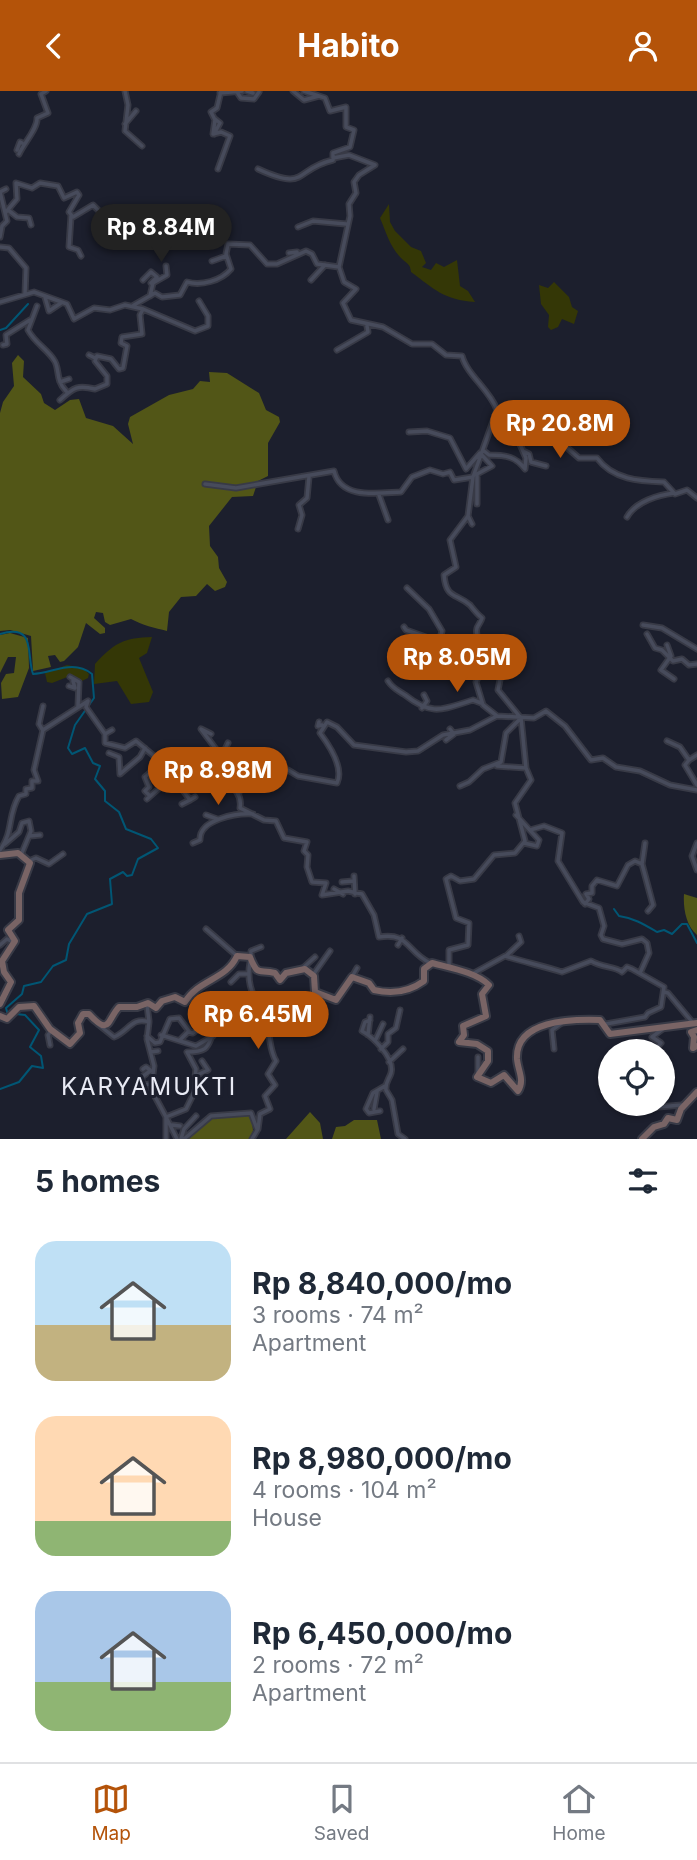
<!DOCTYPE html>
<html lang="en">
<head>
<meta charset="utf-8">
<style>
	body { margin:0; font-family:Inter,sans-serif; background:#f6f6f7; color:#1f2937; height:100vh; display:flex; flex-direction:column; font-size:26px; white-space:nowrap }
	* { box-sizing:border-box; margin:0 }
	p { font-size:23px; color:#747a83 }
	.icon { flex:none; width:38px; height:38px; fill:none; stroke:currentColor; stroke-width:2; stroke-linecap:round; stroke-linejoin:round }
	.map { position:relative; height:1048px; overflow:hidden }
	.drawer { display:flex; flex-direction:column; background:#fff; flex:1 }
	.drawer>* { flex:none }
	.fabs { position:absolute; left:598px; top:948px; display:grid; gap:14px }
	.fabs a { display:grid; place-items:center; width:77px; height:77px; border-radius:50%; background:#fff; box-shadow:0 2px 5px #0004; font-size:35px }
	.price { position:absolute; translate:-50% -60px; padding:0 16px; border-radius:24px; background:#b45309; color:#fff; font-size:23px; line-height:46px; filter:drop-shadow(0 2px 4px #0008) }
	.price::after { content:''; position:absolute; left:50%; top:42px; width:21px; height:16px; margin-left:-10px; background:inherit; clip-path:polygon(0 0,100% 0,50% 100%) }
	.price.selected { background:#222; color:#fff }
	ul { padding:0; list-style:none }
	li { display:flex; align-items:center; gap:21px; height:175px; padding:0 35px }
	li span { display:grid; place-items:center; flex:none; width:196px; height:140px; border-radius:21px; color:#555 }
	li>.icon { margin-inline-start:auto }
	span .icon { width:84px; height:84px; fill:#fffc; stroke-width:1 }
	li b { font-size:30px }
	h2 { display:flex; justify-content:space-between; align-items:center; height:84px; padding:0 35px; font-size:30px }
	header { display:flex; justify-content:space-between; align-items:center; height:91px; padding:0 35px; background:#b45309; color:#fff; font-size:32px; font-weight:700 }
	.tabs { display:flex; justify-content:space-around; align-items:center; height:98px; border-top:2px solid #e0e1e3; background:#fff; font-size:19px; color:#747a83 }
	.tabs a { display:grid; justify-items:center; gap:4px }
	.tabs .selected { color:#b45309 }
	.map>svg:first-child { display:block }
	.green { fill:#343706 }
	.forest { fill:#525617 }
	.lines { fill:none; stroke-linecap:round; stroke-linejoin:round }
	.stream { stroke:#015674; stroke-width:2 }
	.street-casing { stroke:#383a46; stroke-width:7 }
	.secondary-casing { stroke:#383a46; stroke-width:10 }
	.street { stroke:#474b5b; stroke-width:3.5 }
	.secondary { stroke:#796465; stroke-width:6 }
	.labels { text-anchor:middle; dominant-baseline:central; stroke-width:6; stroke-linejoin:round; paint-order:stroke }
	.quarter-label { font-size:24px; letter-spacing:2px; fill:#e8eaf4; stroke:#1c1f2d }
</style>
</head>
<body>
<header><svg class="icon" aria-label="back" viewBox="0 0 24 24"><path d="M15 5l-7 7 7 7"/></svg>Habito<svg class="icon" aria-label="person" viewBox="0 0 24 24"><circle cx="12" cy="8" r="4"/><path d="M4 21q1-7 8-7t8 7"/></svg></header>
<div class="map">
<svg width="697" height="1048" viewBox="0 0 697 1048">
	<rect width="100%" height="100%" fill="#1c1f2d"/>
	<path class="green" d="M389,113L390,131L395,140L411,156L421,160L426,172L422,176L431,179L436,172L444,176L457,169L460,195L468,200L475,211C444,209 434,198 411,181C410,172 407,173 401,167C390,156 386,141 380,127Z
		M554,191L569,206L572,216L578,220L574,233L562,228L558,236L551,239L548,236L549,224L541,213L539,194L548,197Z
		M152,546L147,562L139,567L153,601L149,611L131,613L117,590L94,593L95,573C115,551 124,547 152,546Z
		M67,574L83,577L89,583L88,587L82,590L70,585L52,592L47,591L45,582Z"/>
	<path class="forest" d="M18,264L24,270L23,286L41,303L44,312L55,319L70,309L79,308L86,327L113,335L133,353L128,333L130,326L169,304L193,298L200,290L210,291L209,281L227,282L259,302L266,319L279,326L280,331L268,352V385L258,390L253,405L232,406L209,435L210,455L218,466L219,477L227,491L225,496L215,500L207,493L196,505L181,506L169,521L167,540C155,537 142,534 131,528L110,534L105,531L103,522L96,521L94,527L105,537V542L100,543L86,532L78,556L64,570L60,571L55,564L48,565L51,576L33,580L31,545L10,539L0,540V322L3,311L14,295L12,272Z
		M10,542L28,547L29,577L18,606L2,608L1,592L6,583L14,582L16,566H8L0,582V544Z
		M684,803L697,807V844C686,835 683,817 684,803Z
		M310,1021L320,1032L323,1048H286Z
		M247,1023L252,1026L253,1040L250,1048H187L212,1026Z
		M354,1029H377L381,1048H332L336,1036L345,1035Z"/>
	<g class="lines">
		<path class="stream" d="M0,239L6,237L28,213
			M0,543C37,532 26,564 33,583C53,582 73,568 92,583L94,607L75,634L68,657L72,663L85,657L93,672L100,675L95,688L105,700V710L119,721L126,738L151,748L158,757L138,768L132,784L127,785L123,781L110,788L112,813L87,823L69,853L66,869L53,875L41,891L24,895L22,903L6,917L8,924
			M614,818L619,825C634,827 645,834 657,841L664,839L672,843L682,833H687L697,852
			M0,998L19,991L32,975L43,977L41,965L30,956L39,939L25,924L16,923"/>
		<defs>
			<path id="street" d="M125,0L128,14L125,40L142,55
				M247,0L253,2
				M293,0L304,9L319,5
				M304,0L325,7L330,20L346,16V36L354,39L350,56L333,62V67L349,64L375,74L359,84L354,91L356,102L349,113L350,125L339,176
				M237,1L241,7L254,8L259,1
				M220,2L242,0
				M125,33L136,20
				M214,43L220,32L215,28
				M17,59L20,51L22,52
				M19,63C24,52 38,37 37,27L48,22L41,3L46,0
				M218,78L230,45L221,41L213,43L215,29L211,21L217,17L221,0
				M258,78C308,101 294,78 333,69
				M8,119L17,126L29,127L31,134
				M6,121L17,108L16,92L32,97L40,92L58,95L64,107L77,101L79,104L69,121L73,126L93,114L102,123L109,122L115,130
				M71,125L69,156L78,159L81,165
				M298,136L313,130L346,133
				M0,146L2,135L7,130L0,101L6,98
				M0,156L9,157L26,177L25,203
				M289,162L297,161
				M212,170L226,165
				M143,189L151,181L157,186L151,192
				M311,189L325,174
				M150,205L153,192L167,184L166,175
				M45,206L49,220L61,212
				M0,211L34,201L67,213L74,228L94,217L110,219L125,214L143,218L140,224L142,243L122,246L121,252L127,255L123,277L119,278L111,268L97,265L95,270L107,285V293L95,298C78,294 74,296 60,309
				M134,214L155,202L162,206L180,204L187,191C201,195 221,190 231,178L226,163L228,153L250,154L267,173H277L306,160L312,163L317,173L339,176L344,191L356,198L343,212L351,229L383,236L412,253H432L446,264L462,265C467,284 490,299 497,319L473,386L454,389L450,381L443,383L430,379L412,386L401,401C378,402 341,409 334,380L236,397L205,393
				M37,215L28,239C34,251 48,259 54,269C60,277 55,289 66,300
				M143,218L195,240L208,235V225L199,210
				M3,254L7,253L6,244L30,229
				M337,259L368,241L367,235
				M89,264L95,267
				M60,291L69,288
				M409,341L427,340L450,347L466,378L480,362L492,375L477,383
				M484,360L489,364C507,364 516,366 525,378L526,367L519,351L534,328L579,367H597C613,389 640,390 664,391L675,403L687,399L697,407
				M523,360L529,363L531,371L546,375
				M477,384V413
				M473,386L468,425L450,449L456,476L444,484C446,508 456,502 470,514C474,519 477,523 482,527C481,531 478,534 477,537C473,553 496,561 504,568L498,599L520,626
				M379,404L388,429
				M468,425L472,433
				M627,426C636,410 659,404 674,402
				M298,438L302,424L299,414L307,407L309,386
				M407,497L429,518L442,540L439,551
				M643,534L662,537L697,558
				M404,536L406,539L451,555L484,573L476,591L483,614L497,625L534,627L546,620L565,635L591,669L603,667L616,676L640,680L670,694L697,699
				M647,543L655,557L662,559L673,570L682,568L689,574L697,573
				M667,554L671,565L661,579L674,588
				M70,586L79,591L78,615
				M388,590C393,598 398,599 405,604C433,626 443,618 473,609L481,612
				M69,595L75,597L73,590
				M422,617L427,610L424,604
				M319,631L318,635L322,634
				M42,638L39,633L43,615
				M105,643L112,639
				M211,643L201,638L239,689V702
				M446,649L454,643L450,638
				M667,650L680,656L689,669L685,674L697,694
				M109,662L119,666L120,683L140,666L145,657
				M221,667L228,652
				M689,669L697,664
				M207,674L215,673L230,679
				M497,675L526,677
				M233,680L234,670
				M239,689L248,678L258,674L275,685L288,679L298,685L337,692C344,677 329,654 320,642L327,631L337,636L354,654L406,661L418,660L443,644L470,639L497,625
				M240,689V660
				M169,694L182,698L190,709L195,706
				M460,695L469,691L483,678L501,671L506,642L521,627
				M149,704L145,700L149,696L145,686L151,681
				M147,708L164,693L219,690
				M182,713L190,709
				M206,724L217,728
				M516,724L539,749L537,755L524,752
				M530,739L544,735L562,742L558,770L583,811L599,817L604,835L601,844L603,848L622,853L642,848L647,852L649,862L640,882
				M30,745L40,744
				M193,752L200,749C199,728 237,722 253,723
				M697,752L692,765L697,779
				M5,753L19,741L22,732L29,730L31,740L21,764
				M0,759C14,740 7,725 19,705L26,703V698L32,697V690H38L34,679L43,639L88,610L86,616L105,643V652L125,657L136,650L154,665H167L190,671L197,682C215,685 244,694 240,717L264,729L276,730L284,747L307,751L304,760L308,764L307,776L312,791L326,792L322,804L348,800L362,803L374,824L379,846C409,841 406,860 430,872
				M29,770L36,767L49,773L63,763
				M642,773L653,814L648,820
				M354,785L355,803
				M342,791L353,790
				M334,798L343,803
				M585,813L589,808L586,803L592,802V795L597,789L617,795L628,774L635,770L642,773L645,752
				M206,838L237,865
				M0,854L7,848L13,851
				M398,854L402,847
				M251,865V860L261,856
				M506,865L521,851L519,845
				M250,871C245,899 258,909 266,933C271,946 269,959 276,970L268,983L275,994L265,1005L270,1018L260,1023L258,1038L252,1048
				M449,875V859L468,854L469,832L456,827L446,788L451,785L460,790L474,788L494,764L515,762L525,750L515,712L531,689L526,677L521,627
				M304,876L315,866
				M474,882L505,865C524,871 543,875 562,881L591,870C603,877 614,875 622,881L627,876L632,878L664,896L661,916L648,922L645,926L606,933
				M313,884L330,860
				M353,884L357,877
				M231,891L239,883H249
				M664,901L668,902L693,932
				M252,905L266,904V909L271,911
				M147,914L149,930
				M370,929L365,931L362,940C373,946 395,967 391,982C389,989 385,991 386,999L392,1009L398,1043L405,1048
				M267,931L283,936
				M99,934L114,946C128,941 132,925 149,931L147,948L154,975L151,998L166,1026V1048
				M198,936L207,924L210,929
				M189,941L193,942L210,929L218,936
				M161,944L196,955L213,945
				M368,944L370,926
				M147,945L155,952L160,951L170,928L179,927L189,940L180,949
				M376,948L383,933
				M50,954L48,944L51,940
				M381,958L388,951V943L396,937L400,919
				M554,958L552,939L563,931
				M151,961L158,960
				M653,961L661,952L652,946L664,937
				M389,971L403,958
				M143,978L146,976L150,979
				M150,980L142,986V994L151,993
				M478,982V966
				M195,985L208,979L202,970
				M643,1013L639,1022L658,1016L682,1014
				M374,1018L377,1001
				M380,1020L369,1022L366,1018L373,1002L385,995
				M166,1026L186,1018L193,1004L196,978L187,961C211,961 207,954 215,938C219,931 235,920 242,914L261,922
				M167,1028L177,1048
				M172,1034L180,1035
				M181,1048L184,1038L196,1025
				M184,1048L211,1025L251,1022L257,1038"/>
			<path id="secondary" d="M0,764L18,762L30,772L19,802V829L8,839L15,850L2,870L4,881L11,891L0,913
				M0,925L7,928L19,916L34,915L50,938L70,953L80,942L78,932L83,923H89C110,946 107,929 119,916H137L148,912L156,917L162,910L175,906L185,911C199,888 226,889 237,865L250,866C258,886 258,878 275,882L280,889L286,882L305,878L314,885L315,901L336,909L352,886L369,892L374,899C391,903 409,901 424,890V878L432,872C450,877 476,881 489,894L482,903L486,925L463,935L464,944L459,951L477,953L488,960V970L477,986L491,992L504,984L518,1000C525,989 518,980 517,968C515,929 571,928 600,929L610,943L697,932
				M697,939L691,941L694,946L693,957L697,955
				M642,1048L654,1036L664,1033L668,1027L677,1029L681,1018L697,1001"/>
		</defs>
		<use href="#street" class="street-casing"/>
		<use href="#secondary" class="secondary-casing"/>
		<use href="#street" class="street"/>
		<use href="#secondary" class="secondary"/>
	</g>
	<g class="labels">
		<g class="quarter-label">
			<text x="149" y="995">KARYAMUKTI</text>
		</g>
	</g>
</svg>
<div class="fabs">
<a><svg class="icon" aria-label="locate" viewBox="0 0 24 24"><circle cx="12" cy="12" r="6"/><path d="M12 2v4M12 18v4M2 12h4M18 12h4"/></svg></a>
</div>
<b class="price selected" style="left:161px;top:173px">Rp 8.84M</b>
<b class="price" style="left:560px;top:369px">Rp 20.8M</b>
<b class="price" style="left:457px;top:603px">Rp 8.05M</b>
<b class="price" style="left:218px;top:716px">Rp 8.98M</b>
<b class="price" style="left:258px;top:960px">Rp 6.45M</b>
</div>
<section class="drawer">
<h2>5 homes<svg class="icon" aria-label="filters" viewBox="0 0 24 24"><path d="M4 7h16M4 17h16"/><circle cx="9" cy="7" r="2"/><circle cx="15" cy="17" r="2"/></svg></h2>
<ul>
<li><span style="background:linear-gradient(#bfe0f5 60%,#c2b280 0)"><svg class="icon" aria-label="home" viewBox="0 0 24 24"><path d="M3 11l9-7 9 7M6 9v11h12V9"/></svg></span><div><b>Rp 8,840,000/mo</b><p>3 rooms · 74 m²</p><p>Apartment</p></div></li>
<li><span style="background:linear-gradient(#ffd9b3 75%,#8fb573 0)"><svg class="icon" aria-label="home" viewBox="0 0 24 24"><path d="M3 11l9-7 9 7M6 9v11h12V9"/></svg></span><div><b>Rp 8,980,000/mo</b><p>4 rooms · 104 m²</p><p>House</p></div></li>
<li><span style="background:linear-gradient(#a9c7e8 65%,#8fb573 0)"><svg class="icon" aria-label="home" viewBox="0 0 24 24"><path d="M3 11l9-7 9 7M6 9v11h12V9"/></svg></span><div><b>Rp 6,450,000/mo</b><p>2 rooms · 72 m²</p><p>Apartment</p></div></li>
</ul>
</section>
<nav class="tabs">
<a class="selected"><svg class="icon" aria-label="map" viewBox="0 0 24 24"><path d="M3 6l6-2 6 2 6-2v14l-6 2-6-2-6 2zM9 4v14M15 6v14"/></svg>Map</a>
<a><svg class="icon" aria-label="saved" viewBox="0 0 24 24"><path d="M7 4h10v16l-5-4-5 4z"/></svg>Saved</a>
<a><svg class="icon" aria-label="home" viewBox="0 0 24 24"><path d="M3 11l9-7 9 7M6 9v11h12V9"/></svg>Home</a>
</nav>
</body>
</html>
